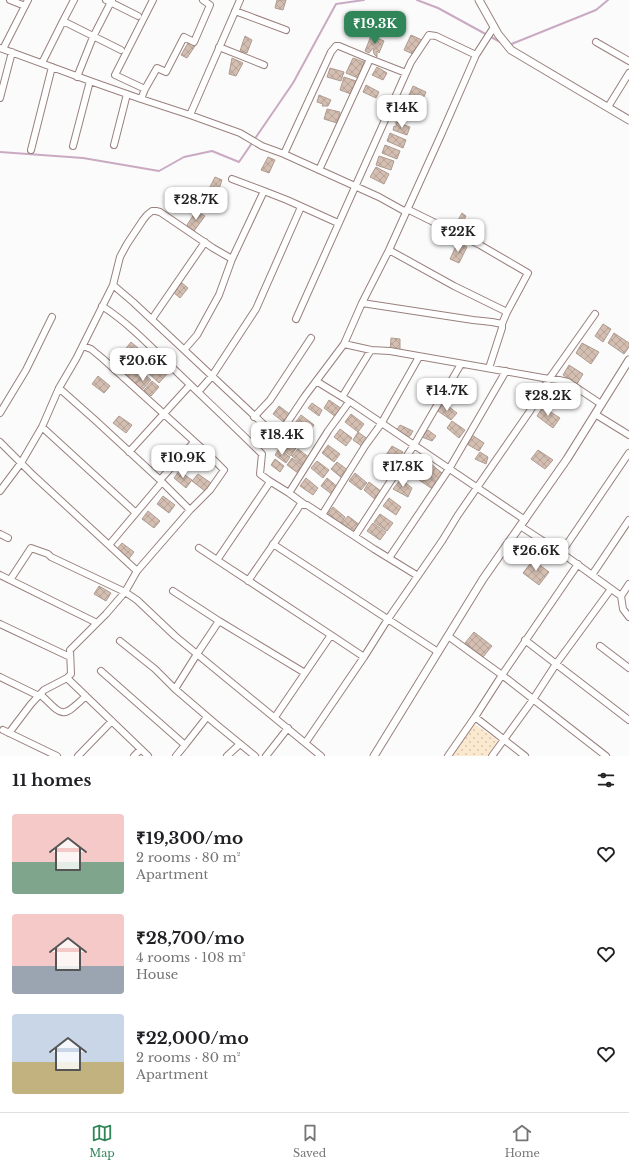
<!DOCTYPE html>
<html lang="en">
<head>
<meta charset="utf-8">
<style>
	body { margin:0; font-family:"Libre Baskerville",serif; background:#f6f6f6; color:#202124; height:100vh; display:flex; flex-direction:column; font-size:15px; white-space:nowrap }
	* { box-sizing:border-box; margin:0 }
	p { font-size:13px; color:#757577 }
	.icon { flex:none; width:22px; height:22px; fill:none; stroke:currentColor; stroke-width:2; stroke-linecap:round; stroke-linejoin:round }
	.map { position:relative; height:756px; overflow:hidden }
	.panel { display:flex; flex-direction:column; background:#fff; flex:1 }
	.panel>* { flex:none }
	.price { position:absolute; translate:-50% -34px; padding:0 9px; border-radius:8px; background:#fff; color:#222; font-size:13px; line-height:26px; filter:drop-shadow(0 1px 2px #0008) }
	.price::after { content:''; position:absolute; left:50%; top:24px; width:12px; height:9px; margin-left:-6px; background:inherit; clip-path:polygon(0 0,100% 0,50% 100%) }
	.price.selected { background:#318659; color:#fff }
	ul { padding:0; list-style:none }
	li { display:flex; align-items:center; gap:12px; height:100px; padding:0 12px }
	li span { display:grid; place-items:center; flex:none; width:112px; height:80px; border-radius:4px; color:#555 }
	li>.icon { margin-inline-start:auto }
	span .icon { width:48px; height:48px; fill:#fffc; stroke-width:1 }
	li b { font-size:17px }
	h2 { display:flex; justify-content:space-between; align-items:center; height:48px; padding:0 12px; font-size:17px }
	.dock { display:flex; justify-content:space-around; align-items:center; height:56px; border-top:1px solid #e0e0e0; background:#fff; font-size:11px; color:#757577 }
	.dock a { display:grid; justify-items:center; gap:2px }
	.dock .selected { color:#318659 }
	.map>svg:first-child { display:block }
	.park { fill:url(#park-dots) }
	.lines { fill:none; stroke-linecap:round; stroke-linejoin:round }
	.stream { stroke:#c9aac2; stroke-width:2 }
	.building { fill:url(#building-cross-hatch); stroke:#b09c90 }
	.minor-casing { stroke:#99817d; stroke-width:8 }
	.tertiary-casing { stroke:#99817d; stroke-width:9 }
	.minor { stroke:#fff; stroke-width:6 }
	.tertiary { stroke:#fff; stroke-width:7 }
</style>
</head>
<body>
<div class="map">
<svg width="629" height="756" viewBox="0 0 629 756">
	<defs>
		<pattern id="park-dots" width="8" height="8" patternUnits="userSpaceOnUse"><rect width="8" height="8" fill="#fae9cf"/><path d="M2 2h.1M6 6h.1" fill="none" stroke="#d7c8b1" stroke-width="1.8" stroke-linecap="round"/></pattern>
		<pattern id="building-cross-hatch" width="8" height="8" patternUnits="userSpaceOnUse"><rect width="8" height="8" fill="#d3beb1"/><path d="M0 0l8 8M0 8l8-8" fill="none" stroke="#b5a398"/></pattern>
	</defs>
	<rect width="100%" height="100%" fill="#fbfbfb"/>
	<path class="park" d="M474,724L498,740L487,756H453Z"/>
	<g class="lines">
		<path class="stream" d="M417,0L438,8L502,43
			M509,45L596,10L608,0
			M0,152L83,158L159,171L184,157L212,151L239,162L293,83L336,4L364,0"/>
	</g>
	<path class="building" d="M277,0H286L283,10L275,8Z
		M411,35L422,40L415,55L404,50Z
		M245,36L252,40L247,53L240,51Z
		M371,36L384,41L379,53L377,51V57L374,54L373,48L369,53L365,51Z
		M188,43L195,46L187,58L181,55Z
		M232,58L243,63L236,76L229,74Z
		M353,58L364,62L358,78L346,73Z
		M377,67L387,73L383,80L372,75Z
		M330,68L344,72L341,81L327,77Z
		M344,77L356,81L351,94L340,90Z
		M366,85L379,92L376,98L363,92Z
		M413,86L426,92L422,101L409,95Z
		M319,95L331,100L328,106H322L323,104L317,102Z
		M327,109L340,112L337,123L324,119Z
		M396,122L410,127L407,135L393,130L394,126L396,127Z
		M390,133L406,140L403,148L387,141Z
		M385,145L400,151L397,159L382,153Z
		M379,156L394,161L391,170L376,165Z
		M268,157L275,160L269,173L261,170Z
		M376,167L389,174L384,184L370,177Z
		M215,177L222,180L217,195L208,191Z
		M196,211L205,216L194,231L187,225Z
		M462,213L466,216L462,224H460L457,222Z
		M458,242L467,247L459,263L450,259Z
		M182,283L188,288L180,298L173,292Z
		M603,324L611,329L603,342L595,336Z
		M614,333L629,343V347L624,354L608,343Z
		M391,338L400,339V352L390,351Z
		M131,342L138,348L129,358L123,352Z
		M582,343L599,352L591,364L576,353Z
		M124,354L130,360L122,369L115,363Z
		M154,361L168,373L159,383L146,371Z
		M131,362L144,373L135,383L123,371Z
		M569,365L583,374L577,384L563,375Z
		M144,374L151,380L142,390L135,384Z
		M98,376L110,386L104,393L92,384Z
		M152,381L159,387L151,396L144,390Z
		M329,400L342,409L336,417L324,408Z
		M312,403L322,410L319,416L308,408Z
		M444,403L457,413L451,420L438,411Z
		M279,406L291,415L285,423L273,414Z
		M543,407L560,418L553,428L537,416Z
		M351,414L364,424L358,432L345,422Z
		M301,415L314,425L308,433L295,423Z
		M119,416L132,425L126,433L113,423Z
		M452,421L465,430L459,438L447,428Z
		M400,425L413,431L410,436L402,437L396,431Z
		M340,429L352,438L346,446L334,437Z
		M428,430L436,436L432,441L422,437Z
		M358,432L369,440L363,447L353,440Z
		M472,435L484,443L479,451L467,444Z
		M284,439L296,448L291,456L278,446Z
		M328,445L340,454L334,462L322,453Z
		M392,446L403,452L399,458L396,456L392,463L384,458Z
		M279,449L290,457L286,463L275,455Z
		M298,449L310,458L304,466L292,456Z
		M538,450L553,460L545,469L531,459Z
		M480,452L488,457L486,464L475,459Z
		M292,458L303,466L298,473L287,465Z
		M275,459L284,466L280,472L271,465Z
		M317,461L329,470L323,478L311,468Z
		M337,462L349,471L343,479L331,469Z
		M431,464L442,473L437,482L425,472Z
		M179,471L192,480L186,488L174,478Z
		M355,473L367,483L361,490L349,481Z
		M423,473L436,482L431,488L419,480Z
		M198,474L211,483L205,491L192,481Z
		M306,478L318,488L313,495L300,486Z
		M327,478L339,488L333,495L321,486Z
		M401,479L412,488L408,497L393,489Z
		M369,482L382,492L376,500L364,490Z
		M163,496L175,505L169,513L157,504Z
		M389,498L401,507L396,515L383,506Z
		M333,507L345,517L340,525L327,515Z
		M148,511L160,521L154,528L142,519Z
		M380,514L393,523L387,531L374,522Z
		M348,516L360,525L354,533L342,523Z
		M373,523L386,532L380,540L367,531Z
		M122,543L134,552L128,560L116,550Z
		M533,560L549,572L539,585L523,573Z
		M99,586L111,593L106,601L94,594Z
		M474,632L492,646L483,657L465,643Z"/>
	<g class="lines">
		<defs>
			<path id="minor" d="M10,0L25,6
				M106,0L138,16
				M235,11L286,30
				M63,21L121,50
				M596,42L629,61
				M219,47L264,65
				M0,48L90,81L141,99L190,115L240,133L262,146L284,154L379,197L406,212
				M3,49L28,0
				M42,63L63,21L74,0
				M77,77L93,37L112,0
				M145,89L115,75L153,0
				M0,98L12,52
				M141,99L145,89L157,68L166,72L184,37L194,42L210,5L203,0
				M608,107L629,73
				M190,115L240,0
				M114,145L127,94
				M73,146L90,81
				M31,150L52,67
				M284,154L331,52L336,46H339L370,59L406,73
				M319,170L370,59
				M232,179L264,191
				M407,209L480,245L528,273L507,312
				M389,250L454,286L507,312L502,324
				M113,285L133,302L276,436L283,429L305,396L344,344L371,350L390,351L549,379L559,380L568,382L601,404
				M362,303L473,320L492,322L502,324V328L489,368
				M102,306C130,324 154,350 178,373C206,400 234,426 262,454L260,474L268,480L289,493L304,504
				M152,319L205,242
				M296,319L406,73L411,62L429,35L436,36L476,55
				M344,344L362,303L389,250L441,135L476,55L494,27
				M83,346L91,349L102,358L206,452L224,470L210,490L190,510L137,571
				M184,350L197,335L219,295L232,259L264,191L287,200L338,223
				M316,381L352,403L525,520
				M59,388L95,420L159,479L190,510
				M198,392L212,376L256,309L301,207
				M342,397L371,350
				M0,413L26,370L52,317
				M595,414L629,435
				M254,417L270,400L311,338
				M42,427L136,513
				M0,442L34,476L137,571L125,592L51,557L48,554L31,548L10,580
				M129,452L190,385
				M160,480L194,442
				M270,482L217,560L331,635
				M0,491L21,463L42,427L59,388L76,359L113,285L120,257L127,244L143,220L147,215L152,211H156L160,212L213,248L232,259
				M289,493L328,431L349,402
				M322,515L365,446L381,424L419,357
				M520,526L563,554L621,596L629,584
				M0,534L8,538
				M355,536L414,445L461,364
				M273,544L438,652
				M109,545L162,482
				M199,548L217,560
				M561,553L629,453
				M389,558L449,469L506,371
				M578,564L502,675L606,756
				M0,575L97,623
				M592,575L629,520
				M248,581L297,510L300,505H307L374,549L418,576
				M173,591L219,621L305,673
				M621,596L623,609L629,617
				M0,624L70,657
				M448,636L502,675L475,717L448,756
				M525,640L629,720
				M120,641L155,669L175,689L217,725L255,756
				M600,646L629,668
				M364,657L388,619L442,541L458,515L530,411L549,379L595,314
				M101,671L185,745L207,717
				M0,677L39,696
				M67,678L71,674L70,650L106,614L125,592L137,600L175,636L321,756
				M175,689L197,654L219,621
				M40,694C64,717 61,719 86,696
				M275,717L331,635L364,657L306,742
				M475,717L525,756
				M3,730L57,756
				M9,733L31,704L44,690L67,678L148,756
				M78,756L112,721
				M134,756L141,749
				M176,756L185,745
				M227,756L240,744
				M266,756L288,728
				M492,756L532,701L556,664L611,589"/>
			<path id="tertiary" d="M479,0L498,34L511,50L629,120
				M374,756L483,579L567,459L629,360"/>
		</defs>
		<use href="#minor" class="minor-casing"/>
		<use href="#tertiary" class="tertiary-casing"/>
		<use href="#minor" class="minor"/>
		<use href="#tertiary" class="tertiary"/>
	</g>
</svg>
<b class="price selected" style="left:375px;top:45px">₹19.3K</b>
<b class="price" style="left:402px;top:129px">₹14K</b>
<b class="price" style="left:196px;top:221px">₹28.7K</b>
<b class="price" style="left:458px;top:253px">₹22K</b>
<b class="price" style="left:143px;top:382px">₹20.6K</b>
<b class="price" style="left:447px;top:412px">₹14.7K</b>
<b class="price" style="left:548px;top:417px">₹28.2K</b>
<b class="price" style="left:282px;top:456px">₹18.4K</b>
<b class="price" style="left:183px;top:479px">₹10.9K</b>
<b class="price" style="left:403px;top:488px">₹17.8K</b>
<b class="price" style="left:536px;top:572px">₹26.6K</b>
</div>
<section class="panel">
<h2>11 homes<svg class="icon" aria-label="filters" viewBox="0 0 24 24"><path d="M4 7h16M4 17h16"/><circle cx="9" cy="7" r="2"/><circle cx="15" cy="17" r="2"/></svg></h2>
<ul>
<li><span style="background:linear-gradient(#f6c9c9 60%,#7fa58c 0)"><svg class="icon" aria-label="home" viewBox="0 0 24 24"><path d="M3 11l9-7 9 7M6 9v11h12V9"/></svg></span><div><b>₹19,300/mo</b><p>2 rooms · 80 m²</p><p>Apartment</p></div><svg class="icon" aria-label="heart" viewBox="0 0 24 24"><path d="M12 20l-8-8c-3-5 5-10 8-4 3-6 11-1 8 4z"/></svg></li>
<li><span style="background:linear-gradient(#f6c9c9 65%,#9aa5b1 0)"><svg class="icon" aria-label="home" viewBox="0 0 24 24"><path d="M3 11l9-7 9 7M6 9v11h12V9"/></svg></span><div><b>₹28,700/mo</b><p>4 rooms · 108 m²</p><p>House</p></div><svg class="icon" aria-label="heart" viewBox="0 0 24 24"><path d="M12 20l-8-8c-3-5 5-10 8-4 3-6 11-1 8 4z"/></svg></li>
<li><span style="background:linear-gradient(#c9d6e8 60%,#c2b280 0)"><svg class="icon" aria-label="home" viewBox="0 0 24 24"><path d="M3 11l9-7 9 7M6 9v11h12V9"/></svg></span><div><b>₹22,000/mo</b><p>2 rooms · 80 m²</p><p>Apartment</p></div><svg class="icon" aria-label="heart" viewBox="0 0 24 24"><path d="M12 20l-8-8c-3-5 5-10 8-4 3-6 11-1 8 4z"/></svg></li>
</ul>
</section>
<nav class="dock">
<a class="selected"><svg class="icon" aria-label="map" viewBox="0 0 24 24"><path d="M3 6l6-2 6 2 6-2v14l-6 2-6-2-6 2zM9 4v14M15 6v14"/></svg>Map</a>
<a><svg class="icon" aria-label="saved" viewBox="0 0 24 24"><path d="M7 4h10v16l-5-4-5 4z"/></svg>Saved</a>
<a><svg class="icon" aria-label="home" viewBox="0 0 24 24"><path d="M3 11l9-7 9 7M6 9v11h12V9"/></svg>Home</a>
</nav>
</body>
</html>
